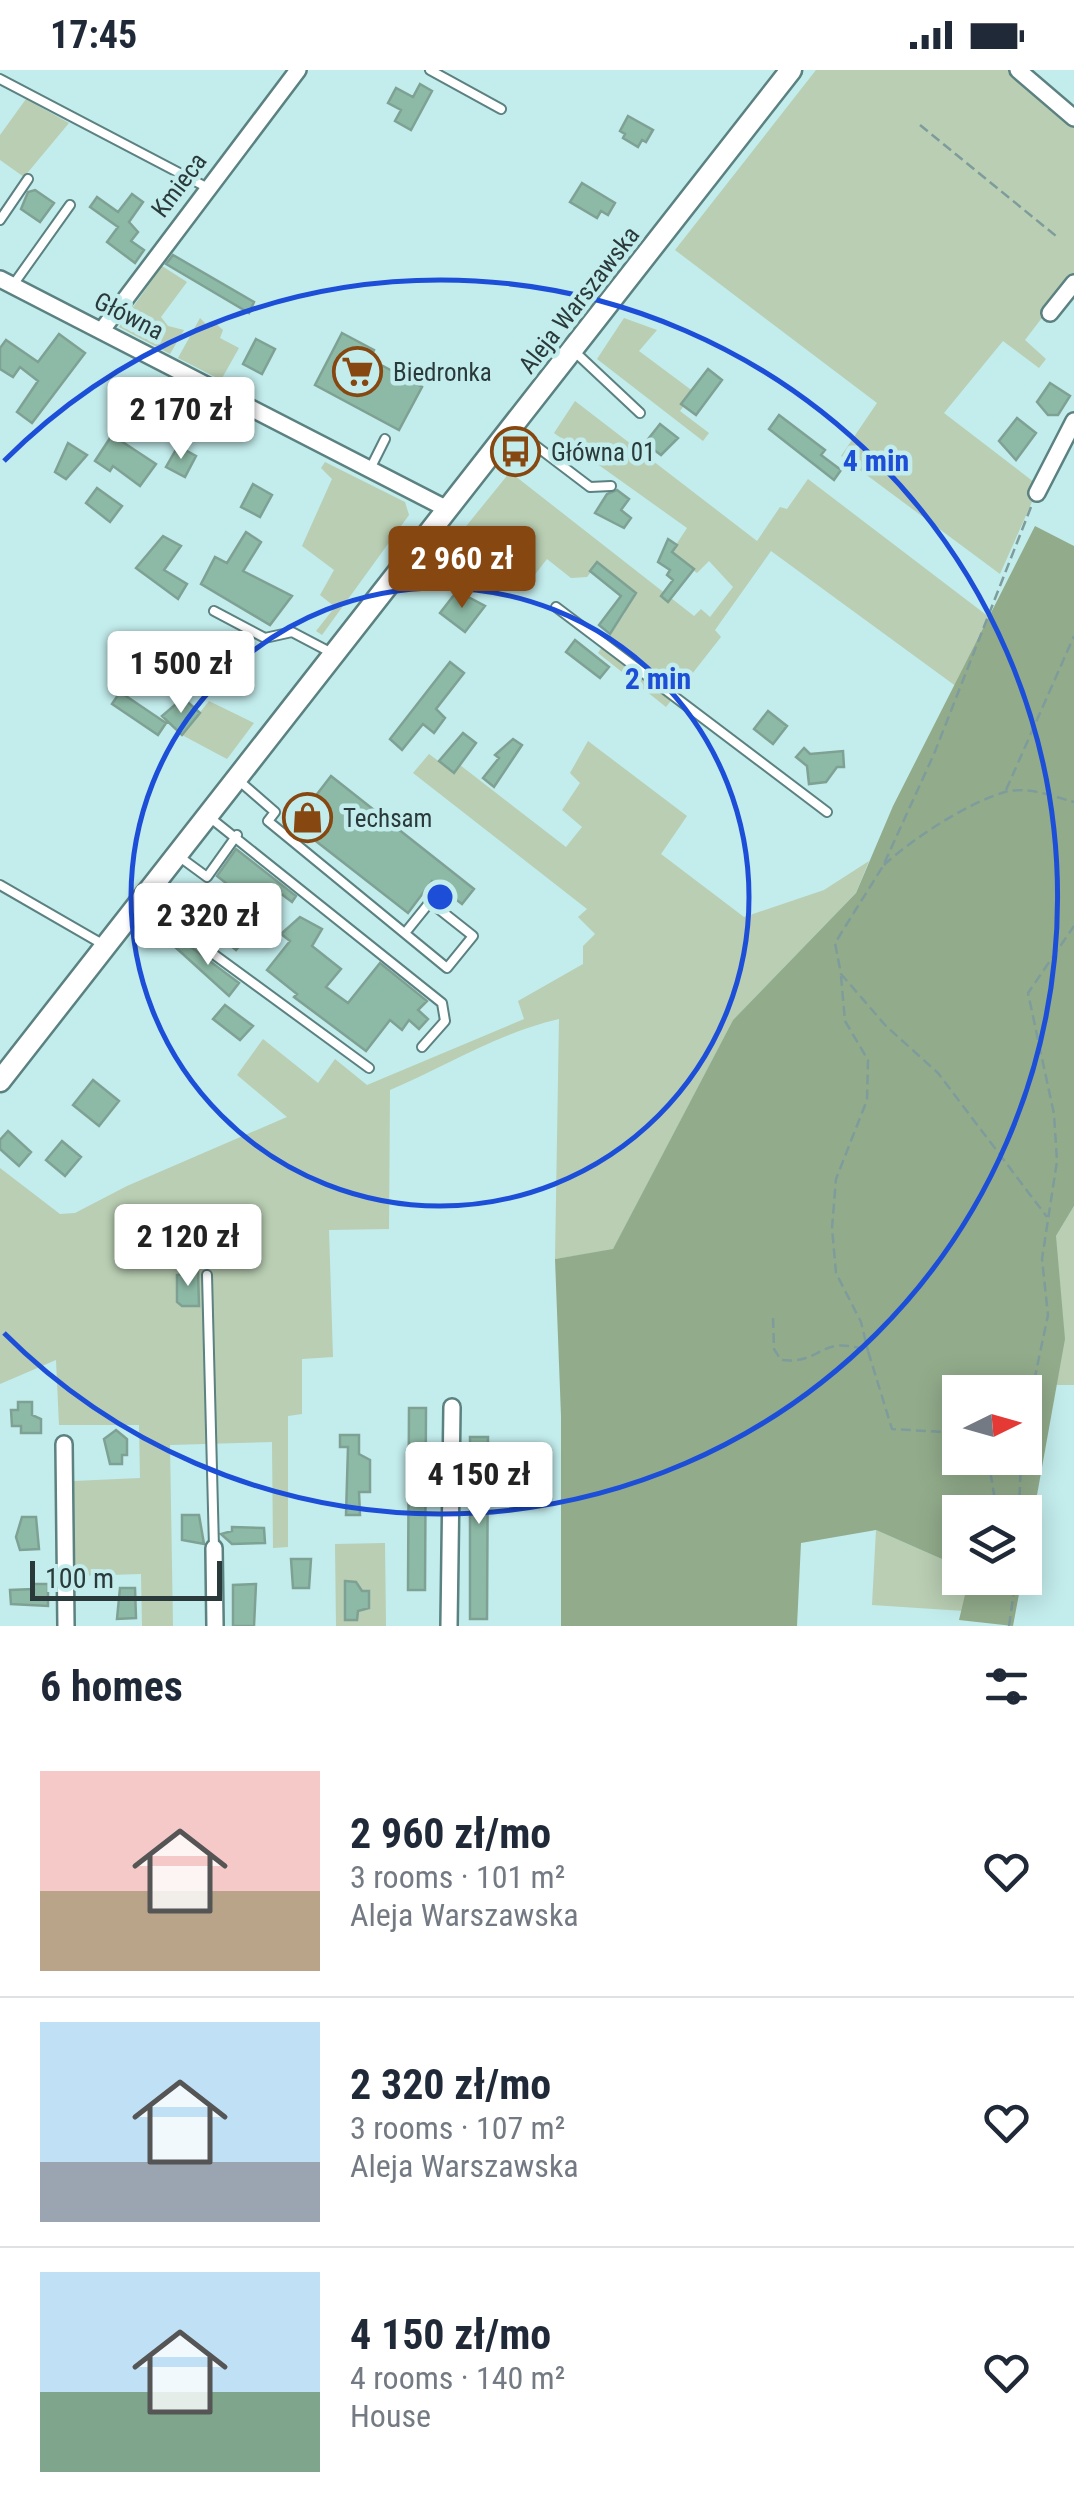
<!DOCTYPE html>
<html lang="en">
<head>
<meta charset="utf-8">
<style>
	body { margin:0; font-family:"Roboto Condensed",sans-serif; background:#f6f6f7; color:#1f2937; height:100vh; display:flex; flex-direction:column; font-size:38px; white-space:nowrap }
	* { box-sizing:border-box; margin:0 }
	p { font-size:32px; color:#747a83 }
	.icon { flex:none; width:55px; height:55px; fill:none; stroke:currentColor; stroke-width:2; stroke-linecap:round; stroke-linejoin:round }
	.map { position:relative; height:1556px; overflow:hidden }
	.sheet { display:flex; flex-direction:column; background:#fff; flex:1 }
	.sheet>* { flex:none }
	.needle { width:65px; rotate:85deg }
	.controls { position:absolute; left:942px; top:1305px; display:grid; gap:20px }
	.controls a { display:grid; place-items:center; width:100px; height:100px; border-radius:0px; background:#fff; box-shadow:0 5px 25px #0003; font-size:50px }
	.scale { position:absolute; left:30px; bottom:25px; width:192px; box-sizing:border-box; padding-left:10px; border:5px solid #2a3a3a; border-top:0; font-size:28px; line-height:35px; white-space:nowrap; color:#2a3a3a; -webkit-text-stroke:8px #c3ecec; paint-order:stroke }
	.price { position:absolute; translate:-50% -85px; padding:0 22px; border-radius:10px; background:#fff; color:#222; font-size:32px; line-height:65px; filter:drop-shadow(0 2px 5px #0008) }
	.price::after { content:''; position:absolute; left:50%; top:60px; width:30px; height:22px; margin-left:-15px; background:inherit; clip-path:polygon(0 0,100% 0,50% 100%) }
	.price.active { background:#874710; color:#fff }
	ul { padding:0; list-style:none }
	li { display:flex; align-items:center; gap:30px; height:250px; padding:0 40px }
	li+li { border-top:2px solid #e0e1e3 }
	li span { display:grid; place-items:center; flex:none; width:280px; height:200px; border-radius:0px; color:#555 }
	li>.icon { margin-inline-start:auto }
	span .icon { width:120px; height:120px; fill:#fffc; stroke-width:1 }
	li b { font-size:42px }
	h2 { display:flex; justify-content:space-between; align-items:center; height:120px; padding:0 40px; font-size:42px }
	.status { display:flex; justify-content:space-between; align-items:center; height:70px; padding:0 50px; background:#fff; direction:ltr }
	.status svg { height:28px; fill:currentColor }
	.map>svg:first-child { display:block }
	.green { fill:#b9ceb3 }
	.forest { fill:#92ac8b; fill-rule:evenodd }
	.building { fill:#8dbaa7; stroke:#7fa193; stroke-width:2.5 }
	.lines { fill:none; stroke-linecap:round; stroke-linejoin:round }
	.service-casing { stroke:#5b8180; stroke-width:12 }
	.minor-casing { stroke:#5b8180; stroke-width:20 }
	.tertiary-casing { stroke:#5b8180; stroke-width:25 }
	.path { stroke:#7e9c9c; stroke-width:2.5; stroke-dasharray:10 5; stroke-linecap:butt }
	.service { stroke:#fff; stroke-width:8 }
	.minor { stroke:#fff; stroke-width:15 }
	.tertiary { stroke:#fff; stroke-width:20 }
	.ring { fill:none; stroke:#1d4ed8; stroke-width:5 }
	.labels { text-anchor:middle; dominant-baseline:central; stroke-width:9; stroke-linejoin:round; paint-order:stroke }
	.street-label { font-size:25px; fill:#2a3a3a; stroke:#c3ecec }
	.poi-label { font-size:25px; fill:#2a3a3a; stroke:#c3ecec; text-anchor:start }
	.centre { fill:#1d4ed8; stroke:#c3ecec; stroke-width:5 }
	.ring-label { font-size:30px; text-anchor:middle; font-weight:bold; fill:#1d4ed8; stroke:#c3ecec; stroke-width:9; stroke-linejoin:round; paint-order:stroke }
</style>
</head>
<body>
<div class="status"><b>17:45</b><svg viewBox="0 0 49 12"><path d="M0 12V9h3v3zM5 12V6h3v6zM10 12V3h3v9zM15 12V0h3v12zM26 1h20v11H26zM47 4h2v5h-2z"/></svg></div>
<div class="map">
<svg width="1074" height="1556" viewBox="0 0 1074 1556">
	<rect width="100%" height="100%" fill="#c3ecec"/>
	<path class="green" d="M816,0H1010L1074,55V206L1025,270L1046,289L1039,298L1003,271L944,343L1039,416L1000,504L841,386L877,333L675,180Z
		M26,29L69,53L24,107L0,90V65Z
		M162,196L187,212L161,247L168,256L184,260L170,284L119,257Z
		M200,248L210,258L214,252L223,260L220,268L239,278L221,310L178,288Z
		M624,248L657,260L639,281L694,322L680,341L709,363L703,371L597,289Z
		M575,331L757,471L780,437L787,439L808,409L989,547L957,617L771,481L715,560L721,567L666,637L598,583L625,543L614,534L627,539L635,526L595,497L587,507L571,508L547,489L526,516L459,465L510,402L694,546L701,539L710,547L733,517L709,491L697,503L670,484L687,458L554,363Z
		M325,392L405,432L409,445L322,565L316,561L335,537L320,525L334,500L302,476L332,409L321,398Z
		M209,631L254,653L227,689L182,665Z
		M588,671L687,746L661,784L744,847L824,820L869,791L856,823L733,950L613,1180L555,1189L559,949C498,963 447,996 390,1020L389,1159L329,1160L333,1287L302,1289V1344L288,1346V1477L273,1478L272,1372L170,1375L173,1556H142L141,1504L75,1506L74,1411L140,1408L139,1355H59L56,1290L0,1314V1098L60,1144L75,1143L127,1116L287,1047L237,1005L263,969L318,1013L335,989L367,1015L524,949L518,931L583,894V876L595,864L578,847L587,839L413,703L429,684L453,702L460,695L566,777L582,757L562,740L580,713L570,703Z
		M1074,1136V1315H1057L1056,1166Z
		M876,1460L960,1497V1508H969L964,1541L872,1535Z
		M385,1473L386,1556H336L335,1474Z"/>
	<path class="forest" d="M1035,456L1074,476V1136L1056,1166L1065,1269L1025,1492V1442H960V1497L876,1460L801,1473L797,1556H561V1346L555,1189L613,1179L733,950L856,823L893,736ZM1025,1322V1388H960V1322Z
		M969,1508H1022L1013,1556L959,1550Z"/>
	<path class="building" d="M420,14L432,21L411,60L395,51L401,40L388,33L396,18L413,27Z
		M628,46L653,60L646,72L642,70L638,77L623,68L625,64L620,61Z
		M582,113L615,133L608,145L601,141L597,148L570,132Z
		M35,120L54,133L40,152L21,139L28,122Z
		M132,124L143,132L129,152L138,162L131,171L144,180L135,193L107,172L118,157L90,137L97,127L118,142Z
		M173,185L254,232L249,243L166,194Z
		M342,263L374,280L370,289L422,317L399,360L315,315Z
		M59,264L85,283L32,353L17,342L38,311L20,297L13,307L0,299V278L6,270L38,292Z
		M256,269L275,279L262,304L243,294Z
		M708,299L722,310L696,345L681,334Z
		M1050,313L1070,326L1058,345H1048L1037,332Z
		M779,345L825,380L821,385L841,400L834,410L769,359Z
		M1017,348L1036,363L1016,390L999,371Z
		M660,354L678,368L661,385L645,373Z
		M112,365L156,394L140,416L113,396L110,401L95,391Z
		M68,373L87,385L66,409L55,402Z
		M178,376L196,386L185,407L166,397Z
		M253,414L272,425L260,447L241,437Z
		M97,418L122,436L110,452L86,433Z
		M617,420L629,429L621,440L631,448L624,458L595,443L607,424Z
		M246,462L261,472L243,501L292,526L270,555L201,514L215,487L227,493Z
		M163,466L181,476L164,500L187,514L178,529L136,498Z
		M668,469L677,475L672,482L694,499L668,532L661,526L673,510L667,505L670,500L658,492Z
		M597,492L636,523L610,564L599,555L621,526L590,501Z
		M457,521L485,536L465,562L440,543Z
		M575,570L609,597L600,608L566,582Z
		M450,592L464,603L436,639L445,648L434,663L423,654L402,680L390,669Z
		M120,622L166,653L158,665L112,634Z
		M183,628L200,643L182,665L162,646Z
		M768,641L787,656L773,674L754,659Z
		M463,663L476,673L454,703L439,691Z
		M513,669L522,675L494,717L483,708L499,688L495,685Z
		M804,678L810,684L843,681L844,697H837L826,712L809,714L807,696L796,687Z
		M331,706L474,819L462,834L432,811L408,843L294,754Z
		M236,779L296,826L292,832L280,823L264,843L217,806Z
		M236,846L253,860L236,880L224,870L231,862L226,858Z
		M300,847L322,859L312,876L341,899L326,917L348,933L380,893L427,931L418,940L428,949L419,959L409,950L402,960L390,950L366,981L294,927L297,924L267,900L290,871L281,864Z
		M179,868L239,913L229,926L174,876Z
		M225,935L253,956L240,970L213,949Z
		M93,1010L119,1031L99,1056L73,1035Z
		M8,1061L31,1082L19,1096L0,1079V1070Z
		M62,1071L81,1087L65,1106L46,1090Z
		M198,1201L199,1236H182L177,1232V1205Z
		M18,1332H32V1345L41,1349V1363H21V1356H12L11,1340H18Z
		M409,1338H426L425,1520H408Z
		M116,1360L127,1369V1385H122V1394H110L104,1369Z
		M340,1365H359V1384L370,1390V1422H359L360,1445H346L348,1377H340Z
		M470,1367H488L487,1549H470Z
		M182,1445H199L204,1474L182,1470Z
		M22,1447H36L39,1479L20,1480L16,1467Z
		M232,1457L264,1458L265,1473L232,1474L221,1464L232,1461Z
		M291,1489H311L309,1518H293Z
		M345,1511L356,1512L362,1521H369V1538L358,1541L357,1550H345Z
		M33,1514H48V1536L11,1534L10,1520L34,1519Z
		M256,1514L254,1556H233V1515Z
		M120,1518H135L136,1548L117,1549Z"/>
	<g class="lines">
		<defs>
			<path id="service" d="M430,0L501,39
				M0,9L208,118
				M0,150L28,109
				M13,215L70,135
				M575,282L640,343
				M515,360L590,417L611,416
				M371,397L385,369
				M556,537L827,742
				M214,541L265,568L292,562L330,582
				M237,709L275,742L268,751L447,898L473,866L430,832L405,863
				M208,746L442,933L445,951L422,977
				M177,785L207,807L237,765
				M0,815L104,875
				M141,831L369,998
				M207,1205L214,1478"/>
			<path id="minor" d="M1018,0L1074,48
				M0,209L447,439
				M1050,243L1074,213
				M102,260L298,0
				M1037,423L1074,351
				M64,1374L66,1556
				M214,1478L215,1556
				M449,1556L452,1337"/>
			<path id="tertiary" d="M0,1011L791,0"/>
		</defs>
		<use href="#service" class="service-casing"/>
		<use href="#minor" class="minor-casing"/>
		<use href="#tertiary" class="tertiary-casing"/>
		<path class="path" d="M920,55L1056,166
			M1031,437L934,684L883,796L835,873L841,904L886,956L938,1003L1047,1147
			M1006,720L1074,566
			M884,795C912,769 967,733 1005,722C1028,716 1052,726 1074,732
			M841,906L845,951L868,990L867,1030L836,1109L832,1158L836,1203L861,1252L868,1281
			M773,1248L774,1279L781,1290C823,1295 819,1263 868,1281L892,1359L960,1363
			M1025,1354L1048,1245L1042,1189L1057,1091L1054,1044L1028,923L1074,856
			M988,1388L997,1442
			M1019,1442L1021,1388
			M1009,1556L1016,1508"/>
		<use href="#service" class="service"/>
		<use href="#minor" class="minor"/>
		<use href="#tertiary" class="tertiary"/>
	</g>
	<g class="ring">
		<circle cx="440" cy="827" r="309"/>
		<path d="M4 391A617 617 0 1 1 4 1263"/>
	</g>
	<defs>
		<symbol id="supermarket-ring" viewBox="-11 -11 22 22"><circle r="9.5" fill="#c3ecec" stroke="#874710" stroke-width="1.5"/><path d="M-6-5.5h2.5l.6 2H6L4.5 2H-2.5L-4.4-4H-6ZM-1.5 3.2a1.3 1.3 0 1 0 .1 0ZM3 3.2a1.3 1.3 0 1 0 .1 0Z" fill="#874710"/></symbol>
		<symbol id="bus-ring" viewBox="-11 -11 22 22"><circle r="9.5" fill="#c3ecec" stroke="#874710" stroke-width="1.5"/><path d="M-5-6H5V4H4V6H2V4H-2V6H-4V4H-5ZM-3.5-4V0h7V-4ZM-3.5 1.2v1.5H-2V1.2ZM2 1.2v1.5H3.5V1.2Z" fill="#874710"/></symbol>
		<symbol id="shop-ring" viewBox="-11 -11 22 22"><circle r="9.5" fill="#c3ecec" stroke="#874710" stroke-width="1.5"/><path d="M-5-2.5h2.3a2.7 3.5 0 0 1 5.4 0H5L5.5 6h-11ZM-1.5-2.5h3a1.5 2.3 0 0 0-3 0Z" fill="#874710"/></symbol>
	</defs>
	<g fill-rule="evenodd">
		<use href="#supermarket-ring" x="330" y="274" width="55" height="55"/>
		<use href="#bus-ring" x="488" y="354" width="55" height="55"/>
		<use href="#shop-ring" x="280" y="720" width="55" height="55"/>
	</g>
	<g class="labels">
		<g class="street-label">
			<text transform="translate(179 115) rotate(-53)">Kmieca</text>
			<text transform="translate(579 230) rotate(-52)">Aleja Warszawska</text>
			<text transform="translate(129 246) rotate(27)">Główna</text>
		</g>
		<g class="poi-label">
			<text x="393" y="302">Biedronka</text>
			<text x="551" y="382">Główna 01</text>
			<text x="343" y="748">Techsam</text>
		</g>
	</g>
	<circle cx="440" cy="827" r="15" class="centre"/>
	<g class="ring-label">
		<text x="876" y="401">4 min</text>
		<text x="658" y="619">2 min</text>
	</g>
</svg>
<div class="controls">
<a><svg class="needle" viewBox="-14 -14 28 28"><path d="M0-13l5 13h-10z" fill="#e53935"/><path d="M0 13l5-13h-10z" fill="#747a83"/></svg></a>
<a><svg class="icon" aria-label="layers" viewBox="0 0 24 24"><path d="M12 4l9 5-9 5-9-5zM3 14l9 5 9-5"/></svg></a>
</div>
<div class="scale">100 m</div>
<b class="price" style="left:181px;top:392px">2 170 zł</b>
<b class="price active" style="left:462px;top:541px">2 960 zł</b>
<b class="price" style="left:181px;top:646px">1 500 zł</b>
<b class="price" style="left:208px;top:898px">2 320 zł</b>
<b class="price" style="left:188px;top:1219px">2 120 zł</b>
<b class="price" style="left:479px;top:1457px">4 150 zł</b>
</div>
<section class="sheet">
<h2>6 homes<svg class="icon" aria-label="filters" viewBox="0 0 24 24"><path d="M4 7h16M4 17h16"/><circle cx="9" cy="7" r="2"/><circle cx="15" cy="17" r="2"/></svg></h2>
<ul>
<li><span style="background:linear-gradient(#f6c9c9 60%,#b9a48a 0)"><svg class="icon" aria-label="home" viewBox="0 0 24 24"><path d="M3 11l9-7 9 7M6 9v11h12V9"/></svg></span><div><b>2 960 zł/mo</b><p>3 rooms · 101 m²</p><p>Aleja Warszawska</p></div><svg class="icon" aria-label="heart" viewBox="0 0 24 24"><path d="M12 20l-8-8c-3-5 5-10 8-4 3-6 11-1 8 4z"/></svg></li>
<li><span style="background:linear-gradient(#bfe0f5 70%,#9aa5b1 0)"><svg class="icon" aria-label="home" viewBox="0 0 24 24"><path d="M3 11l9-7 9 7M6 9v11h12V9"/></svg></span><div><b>2 320 zł/mo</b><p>3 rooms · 107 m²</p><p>Aleja Warszawska</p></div><svg class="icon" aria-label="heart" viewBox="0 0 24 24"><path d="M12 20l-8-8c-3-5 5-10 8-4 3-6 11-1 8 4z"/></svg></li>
<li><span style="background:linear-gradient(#bfe0f5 60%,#7fa58c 0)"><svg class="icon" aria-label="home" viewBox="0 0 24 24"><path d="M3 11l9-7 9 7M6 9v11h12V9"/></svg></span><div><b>4 150 zł/mo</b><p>4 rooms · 140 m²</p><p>House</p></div><svg class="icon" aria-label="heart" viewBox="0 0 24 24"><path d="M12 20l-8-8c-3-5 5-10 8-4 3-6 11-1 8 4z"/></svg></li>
</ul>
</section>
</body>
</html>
